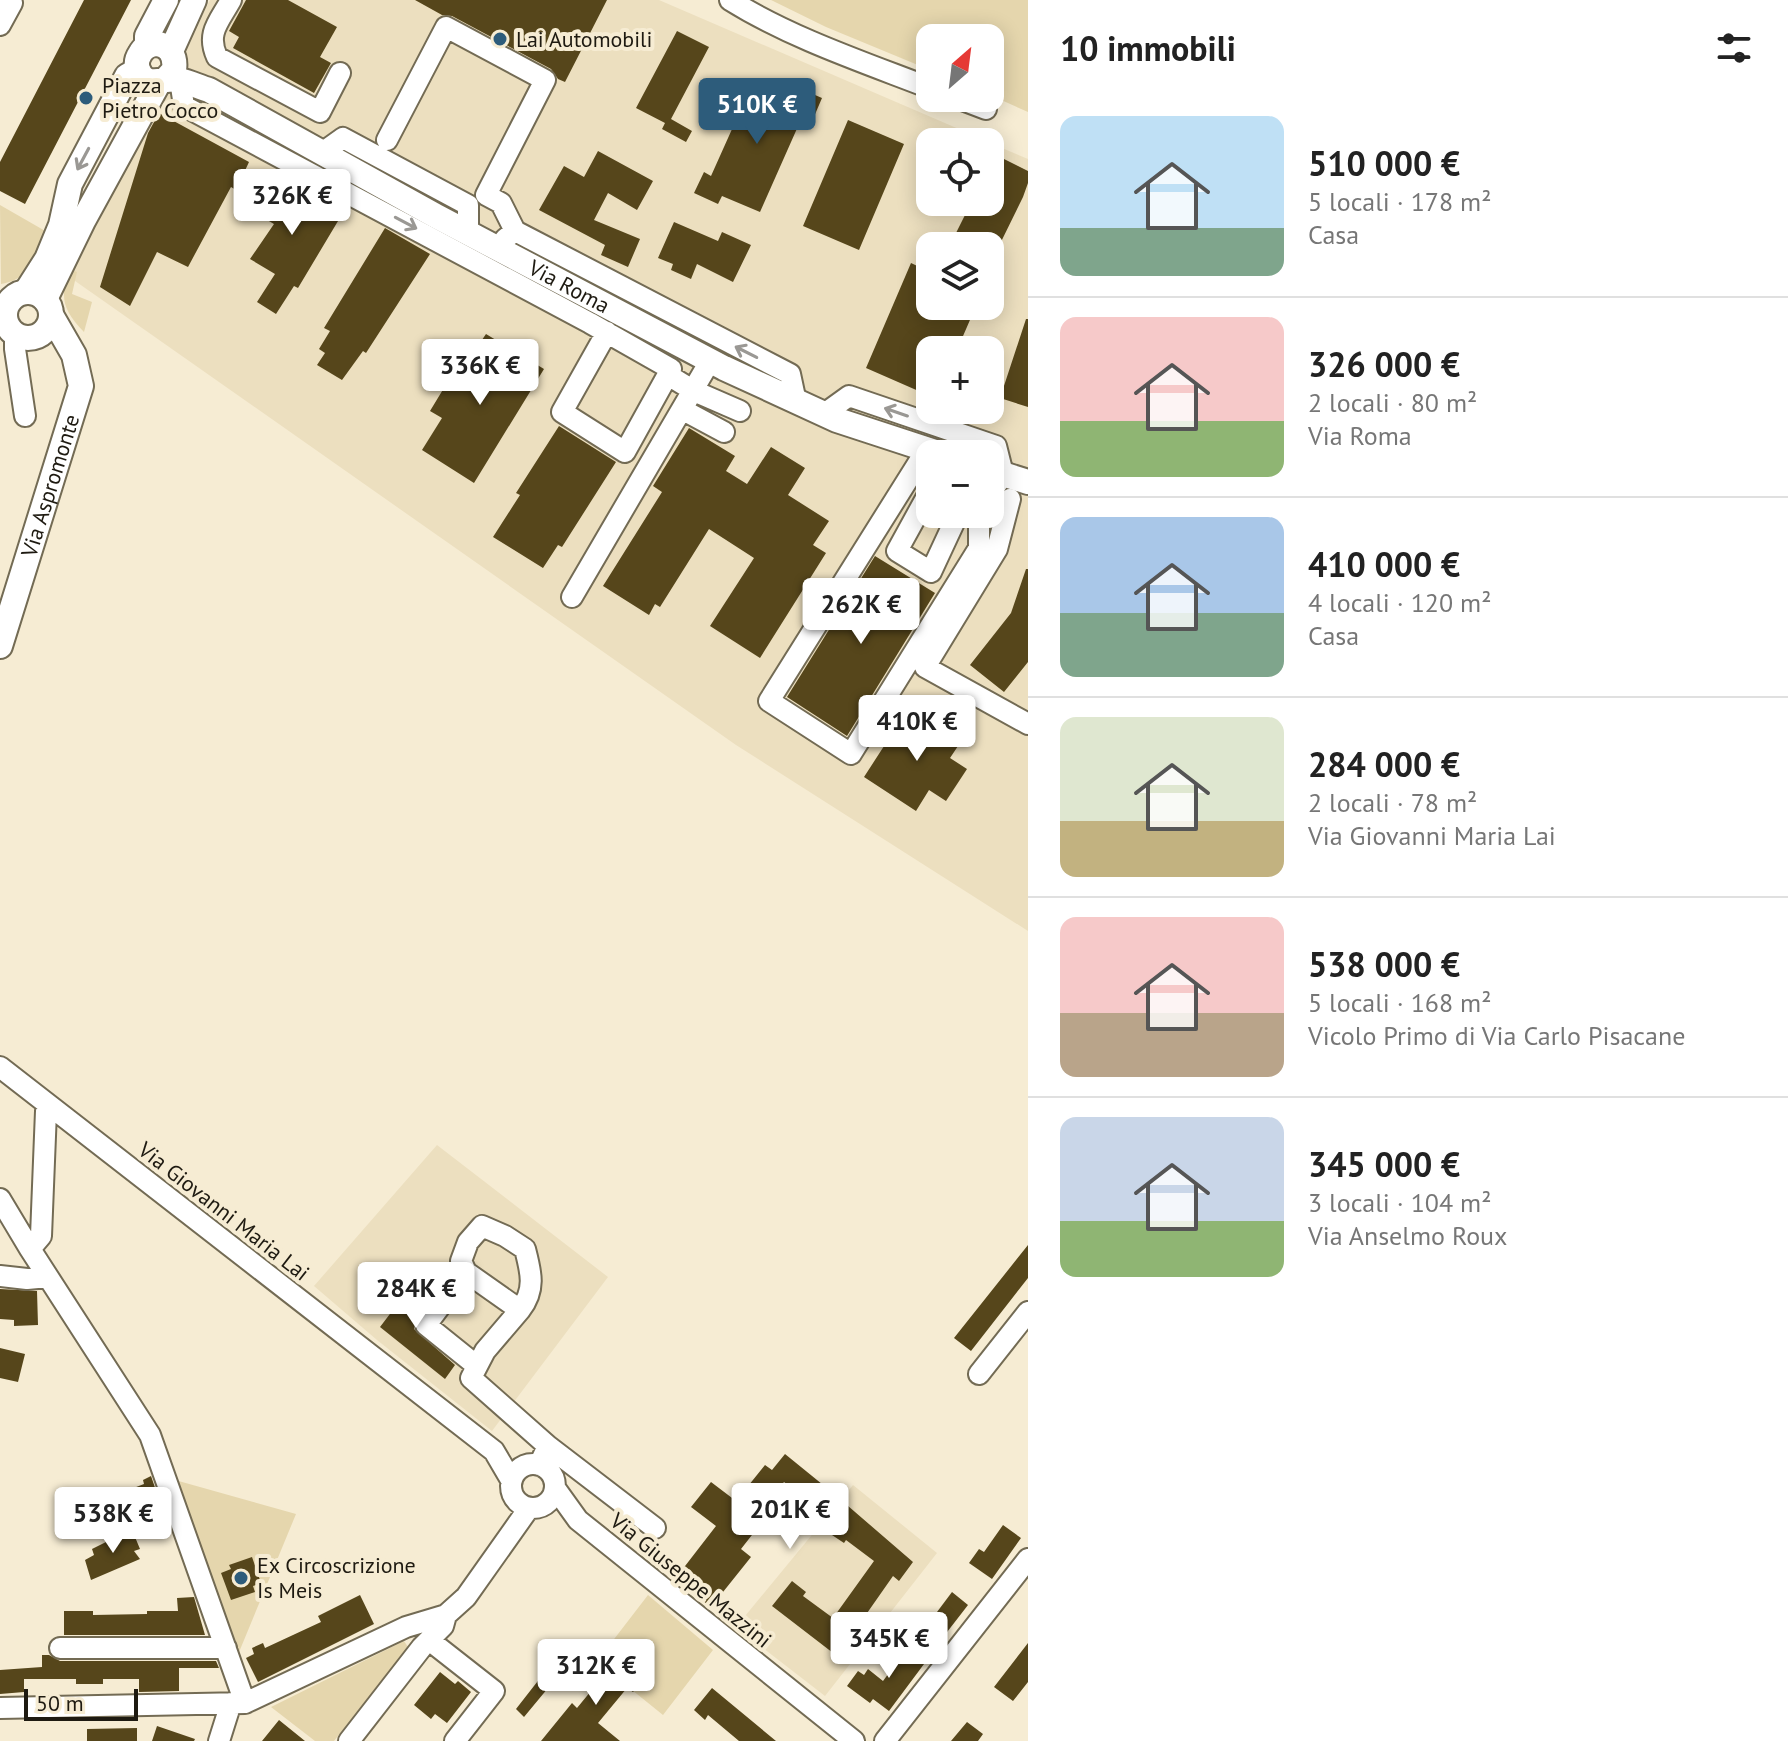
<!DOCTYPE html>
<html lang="it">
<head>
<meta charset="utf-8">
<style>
	body { margin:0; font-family:"PT Sans",sans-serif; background:#f6f6f6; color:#222; height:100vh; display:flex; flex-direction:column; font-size:30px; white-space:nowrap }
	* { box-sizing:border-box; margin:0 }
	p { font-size:26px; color:#767676 }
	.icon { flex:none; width:44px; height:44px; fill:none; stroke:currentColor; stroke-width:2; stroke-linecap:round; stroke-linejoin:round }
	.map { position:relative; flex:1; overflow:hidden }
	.sheet { display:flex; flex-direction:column; background:#fff; width:760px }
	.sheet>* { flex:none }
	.needle { width:52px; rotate:28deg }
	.fabs { position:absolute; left:916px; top:24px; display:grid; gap:16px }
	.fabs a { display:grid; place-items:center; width:88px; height:88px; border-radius:16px; background:#fff; box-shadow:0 4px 20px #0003; font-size:40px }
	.scale { position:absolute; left:24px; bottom:20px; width:114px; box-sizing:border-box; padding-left:8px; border:4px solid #1e1a11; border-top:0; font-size:22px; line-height:28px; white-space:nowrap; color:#1e1a11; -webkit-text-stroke:6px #f6ecd3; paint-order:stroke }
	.price { position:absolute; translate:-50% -68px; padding:0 18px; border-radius:8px; background:#fff; color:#222; font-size:26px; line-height:52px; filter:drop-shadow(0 2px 4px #0008) }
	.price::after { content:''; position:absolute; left:50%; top:48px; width:24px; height:18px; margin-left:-12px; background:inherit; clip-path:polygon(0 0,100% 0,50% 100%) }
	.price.selected { background:#2d5c7b; color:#fff }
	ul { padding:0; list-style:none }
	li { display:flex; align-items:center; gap:24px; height:200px; padding:0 32px }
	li+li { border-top:2px solid #e0e0e0 }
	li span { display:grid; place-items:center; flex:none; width:224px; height:160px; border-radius:16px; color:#555 }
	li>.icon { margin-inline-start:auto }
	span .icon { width:96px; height:96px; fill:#fffc; stroke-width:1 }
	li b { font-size:34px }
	h2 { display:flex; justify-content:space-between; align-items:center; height:96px; padding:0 32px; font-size:34px }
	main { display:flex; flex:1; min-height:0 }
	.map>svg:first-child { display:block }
	.built { fill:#ecdfbf; fill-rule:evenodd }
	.green { fill:#e5d6ad }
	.building { fill:#56461b }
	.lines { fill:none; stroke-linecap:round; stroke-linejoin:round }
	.minor-casing { stroke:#736b54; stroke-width:24 }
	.major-casing { stroke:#736b54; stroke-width:28 }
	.minor { stroke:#fff; stroke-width:20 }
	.major { stroke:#fff; stroke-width:24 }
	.oneway { stroke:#9a9894 }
	.poi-dot { fill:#2d5c7b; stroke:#f6ecd3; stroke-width:3 }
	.labels { text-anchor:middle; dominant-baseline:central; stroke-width:8; stroke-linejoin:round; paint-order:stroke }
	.poi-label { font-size:22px; fill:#1e1a11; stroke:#f6ecd3; text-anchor:start }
	.street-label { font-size:22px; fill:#1e1a11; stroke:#f6ecd3 }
</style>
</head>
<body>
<main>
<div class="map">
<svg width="1028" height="1741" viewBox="0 0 1028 1741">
	<rect width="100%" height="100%" fill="#f6ecd3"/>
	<path class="built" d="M210,0H659L989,142H930V202H990V143L1028,159V931L736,745L68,276ZM930,246H990V306H930ZM930,350H990V410H930ZM930,454H990V514H930Z
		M437,1145L608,1277L492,1431L377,1340L314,1286Z
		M853,1485L937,1553L825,1696L736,1627Z"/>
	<path class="green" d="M771,0H1028V112L990,95V38H930V70L826,27Z
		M0,205L47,232C36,258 31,279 1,284Z
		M69,269L77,272L72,294L92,302L84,332C62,309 60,298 69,269Z
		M175,1480L296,1514L237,1657Z
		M648,1595L713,1650L663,1715L632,1690L644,1675L608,1647Z
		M404,1641L408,1647L334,1741H315L271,1707Z"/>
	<path class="building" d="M84,0H131L25,204L0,191V162Z
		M246,0H288L337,27L320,57L331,63L314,93L233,48L239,37L229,31Z
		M415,0H607L565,82L558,79L551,69L452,16L442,15Z
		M677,31L709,47L671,119L692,131L686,142L662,129L665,123L636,108Z
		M754,80L797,100L801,89L822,98L813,119L803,115L760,212L722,196L718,204L694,193L704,172L711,176Z
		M159,113L249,162L236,190L231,187L188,267L157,252L130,306L100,287L148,133Z
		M848,120L904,144L859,250L803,226Z
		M598,151L653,181L637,210L608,193L594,220L640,239L628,267L601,255L605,245L539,210L564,166L584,177Z
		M990,152L1028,171V183L1023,197L996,252L990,249V246H958L951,243L967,211L948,202H990Z
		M280,174L344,211L298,288L294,286L276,314L257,302L275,274L250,259L274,224L257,214Z
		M674,222L718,241L722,232L751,245L733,282L697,264L691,279L671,270L673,264L658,258Z
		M385,228L430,254L366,353L363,351L342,380L317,365L325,353L319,349L330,331L324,328Z
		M911,263L930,272V306H976L957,350H930V396L866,368Z
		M1026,319H1028V407L1000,398Z
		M486,334L544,369L474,483L422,450L442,418L430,411L450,378L454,381Z
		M559,426L616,462L562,547L558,545L543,568L493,537L520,495L516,493Z
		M689,428L735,456L726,471L747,484L771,447L805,468L788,495L829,521L813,545L826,553L760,658L710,626L754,558L709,529L660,607L655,604L649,615L603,586L662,492L653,486Z
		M875,556L935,593L847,736L787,697Z
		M1026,569H1028V662L1004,692L970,665L1011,613Z
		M908,709L960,743L950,758L967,769L946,801L929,790L916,811L864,777Z
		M1028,1245V1278L971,1351L954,1338Z
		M415,1281L433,1295L415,1318L414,1329L455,1365L445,1379L380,1327Z
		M0,1289L37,1291L38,1325L14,1326V1320L0,1319Z
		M0,1348L25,1354L18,1382L0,1378Z
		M785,1454L833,1493L913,1562L899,1581L893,1576L837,1656L772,1606L792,1581L806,1592L803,1596L833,1618L874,1561L846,1540L844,1543L829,1533L833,1528L807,1508L811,1503L784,1482L753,1522L759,1526L741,1549L751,1557L711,1607L675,1579L716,1526L691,1507L711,1482L736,1501L765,1465L772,1470Z
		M151,1476L161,1505L135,1515L131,1503L136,1501L131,1489L144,1484L143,1480Z
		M1003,1525L1021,1538L992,1579L969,1563L979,1549L984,1552Z
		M126,1532L135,1537L140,1549L134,1551L140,1559L91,1580L85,1560L94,1555L92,1549Z
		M252,1557L261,1583L253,1586L255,1592L231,1600L221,1573L231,1569L229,1565Z
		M952,1592L968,1605L944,1636L928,1624Z
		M360,1595L374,1624L258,1682L246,1658L254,1654L252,1648L263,1643L265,1648L321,1622L318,1616Z
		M194,1597L205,1635H64V1611H93V1615L147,1614V1611H178L177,1598Z
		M1028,1643V1682L1013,1701L994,1687Z
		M909,1646L927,1660L889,1711L873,1699L870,1703L847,1686L858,1671L864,1675L868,1669L883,1681Z
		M42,1655H49L60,1661H216L219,1668H179V1691L139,1692V1679H103V1684H76V1679H24V1692L0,1694V1670L42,1667Z
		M619,1657L645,1678L633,1692L627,1688L598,1723L620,1741H541L572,1703L577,1708Z
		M548,1668L558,1676L524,1717L516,1709Z
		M440,1672L455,1684L458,1681L471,1692L447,1723L435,1714L431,1719L414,1705Z
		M712,1688L776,1741H739L708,1715L705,1720L694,1710Z
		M279,1720L305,1741H262Z
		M967,1722L983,1734L978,1741H951Z
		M157,1726L195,1739L194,1741H152Z
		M137,1728V1741H87V1729Z"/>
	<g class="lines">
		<defs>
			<path id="minor" d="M231,0C219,22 206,33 217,57L320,112L340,73
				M730,0C791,38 863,62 930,88
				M0,25L12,3L7,0
				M180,80L184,106L590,323L671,369L625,452L562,412L607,332
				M957,98L986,109
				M387,140L446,27L545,80L486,195L501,203L515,231
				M322,153L343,138L468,205V232
				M505,239L515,231L790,374L796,402
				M15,333V349L25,416
				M668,375L694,391L740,411
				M683,410L724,432
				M824,414L849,396L996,446L1003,474L990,495
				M927,449L769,701L851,754L979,548V514
				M930,491L897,551L931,572L958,514
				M1010,499L997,549L925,667L1028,724
				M572,597L710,361
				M0,1067L494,1451L511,1480
				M50,1107L46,1111L41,1236L30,1249L150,1435L245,1703
				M0,1199L30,1249
				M466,1272L426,1325L477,1366
				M0,1276L27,1279L48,1277
				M520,1310L466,1272L461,1261L468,1242L482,1226L505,1236L525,1249C531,1272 536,1290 520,1310L485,1351L471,1378L548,1446L539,1465
				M979,1374L1028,1312
				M548,1446L655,1528
				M511 1486a22 22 0 1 1 44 0a22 22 0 1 1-44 0Z
				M555,1488L578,1520L854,1741
				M429,1640L494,1691L455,1741
				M60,1648H226
				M0,1708L245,1703L406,1627L446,1615L466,1597L529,1508
				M219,1741L231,1703
				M349,1741L422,1647L443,1626L446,1615
				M885,1741L1028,1559"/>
			<g id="major">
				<path d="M147,46V36L166,0"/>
				<path d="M171,51L194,0"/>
				<path id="s1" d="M165,80L174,70C176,57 170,44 155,44C148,45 143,48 140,54C136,60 136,66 139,72C148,89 164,77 179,80C189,82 199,87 209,90L436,216L724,368L837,420L941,454"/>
				<path d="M26,292L47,259L61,225L70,184L127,76L138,70"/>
				<circle cx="28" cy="315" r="23"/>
				<path d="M45,299L83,221L159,82"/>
				<path d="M990,470L1028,482"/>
				<path id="s2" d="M0,646L81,386L74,355L51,315"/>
			</g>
		</defs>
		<use href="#minor" class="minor-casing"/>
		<use href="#major" class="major-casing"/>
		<use href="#minor" class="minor"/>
		<use href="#major" class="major"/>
	</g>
	<defs><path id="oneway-shaft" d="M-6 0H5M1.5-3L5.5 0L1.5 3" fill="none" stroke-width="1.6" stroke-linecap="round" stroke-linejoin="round" transform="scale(2)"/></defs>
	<g class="oneway">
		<use href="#oneway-shaft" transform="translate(83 159) rotate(118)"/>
		<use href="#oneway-shaft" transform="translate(406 223) rotate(28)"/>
		<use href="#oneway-shaft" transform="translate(746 352) rotate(-153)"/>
		<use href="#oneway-shaft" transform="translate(896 412) rotate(-161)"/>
	</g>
	<g class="poi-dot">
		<circle cx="500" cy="39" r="8"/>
		<circle cx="86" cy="98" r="8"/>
		<circle cx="241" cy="1578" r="8"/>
	</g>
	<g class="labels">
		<g class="poi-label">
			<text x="516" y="39">Lai Automobili</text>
			<text x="102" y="85">Piazza<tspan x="102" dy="25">Pietro Cocco</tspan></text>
			<text x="257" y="1565">Ex Circoscrizione<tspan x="257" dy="25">Is Meis</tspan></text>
		</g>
		<g class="street-label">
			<text stroke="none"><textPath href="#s1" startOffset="574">Via Roma</textPath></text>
			<text stroke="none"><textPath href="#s2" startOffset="168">Via Aspromonte</textPath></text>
			<text transform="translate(224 1211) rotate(38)">Via Giovanni Maria Lai</text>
			<text transform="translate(691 1580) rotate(39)">Via Giuseppe Mazzini</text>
		</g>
	</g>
</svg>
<div class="fabs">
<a><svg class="needle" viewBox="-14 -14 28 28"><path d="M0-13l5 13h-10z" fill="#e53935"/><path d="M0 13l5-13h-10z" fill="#767676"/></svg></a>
<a><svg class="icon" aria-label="locate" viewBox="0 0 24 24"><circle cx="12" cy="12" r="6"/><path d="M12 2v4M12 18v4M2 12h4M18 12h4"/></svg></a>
<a><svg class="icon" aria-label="layers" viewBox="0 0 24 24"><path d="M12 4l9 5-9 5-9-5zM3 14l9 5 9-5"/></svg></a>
<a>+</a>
<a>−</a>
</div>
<div class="scale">50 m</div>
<b class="price selected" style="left:757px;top:146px">510K €</b>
<b class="price" style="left:292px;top:237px">326K €</b>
<b class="price" style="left:480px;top:407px">336K €</b>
<b class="price" style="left:861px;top:646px">262K €</b>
<b class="price" style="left:917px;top:763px">410K €</b>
<b class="price" style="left:416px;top:1330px">284K €</b>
<b class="price" style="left:790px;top:1551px">201K €</b>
<b class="price" style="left:113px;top:1555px">538K €</b>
<b class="price" style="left:889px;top:1680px">345K €</b>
<b class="price" style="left:596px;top:1707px">312K €</b>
</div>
<section class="sheet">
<h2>10 immobili<svg class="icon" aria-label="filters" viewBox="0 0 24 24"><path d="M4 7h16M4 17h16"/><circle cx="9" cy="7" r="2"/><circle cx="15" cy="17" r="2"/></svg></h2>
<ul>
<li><span style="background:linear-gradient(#bfe0f5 70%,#7fa58c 0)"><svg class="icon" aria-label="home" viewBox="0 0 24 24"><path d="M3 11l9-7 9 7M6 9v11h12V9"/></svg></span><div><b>510 000 €</b><p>5 locali · 178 m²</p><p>Casa</p></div></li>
<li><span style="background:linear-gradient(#f6c9c9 65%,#8fb573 0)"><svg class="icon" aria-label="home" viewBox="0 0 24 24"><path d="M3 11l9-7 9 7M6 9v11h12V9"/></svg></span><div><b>326 000 €</b><p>2 locali · 80 m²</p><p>Via Roma</p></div></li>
<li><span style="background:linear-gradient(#a9c7e8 60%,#7fa58c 0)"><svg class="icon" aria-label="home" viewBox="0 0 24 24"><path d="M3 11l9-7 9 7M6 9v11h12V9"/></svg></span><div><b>410 000 €</b><p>4 locali · 120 m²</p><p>Casa</p></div></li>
<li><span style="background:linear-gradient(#dfe7d0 65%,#c2b280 0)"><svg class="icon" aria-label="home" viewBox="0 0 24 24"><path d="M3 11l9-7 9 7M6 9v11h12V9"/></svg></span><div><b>284 000 €</b><p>2 locali · 78 m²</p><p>Via Giovanni Maria Lai</p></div></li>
<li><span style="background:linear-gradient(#f6c9c9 60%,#b9a48a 0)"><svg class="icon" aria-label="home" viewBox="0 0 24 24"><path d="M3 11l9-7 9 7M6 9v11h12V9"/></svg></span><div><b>538 000 €</b><p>5 locali · 168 m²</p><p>Vicolo Primo di Via Carlo Pisacane</p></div></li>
<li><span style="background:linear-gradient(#c9d6e8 65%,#8fb573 0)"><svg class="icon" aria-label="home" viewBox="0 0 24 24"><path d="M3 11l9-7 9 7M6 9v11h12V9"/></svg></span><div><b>345 000 €</b><p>3 locali · 104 m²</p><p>Via Anselmo Roux</p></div></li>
</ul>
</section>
</main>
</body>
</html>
